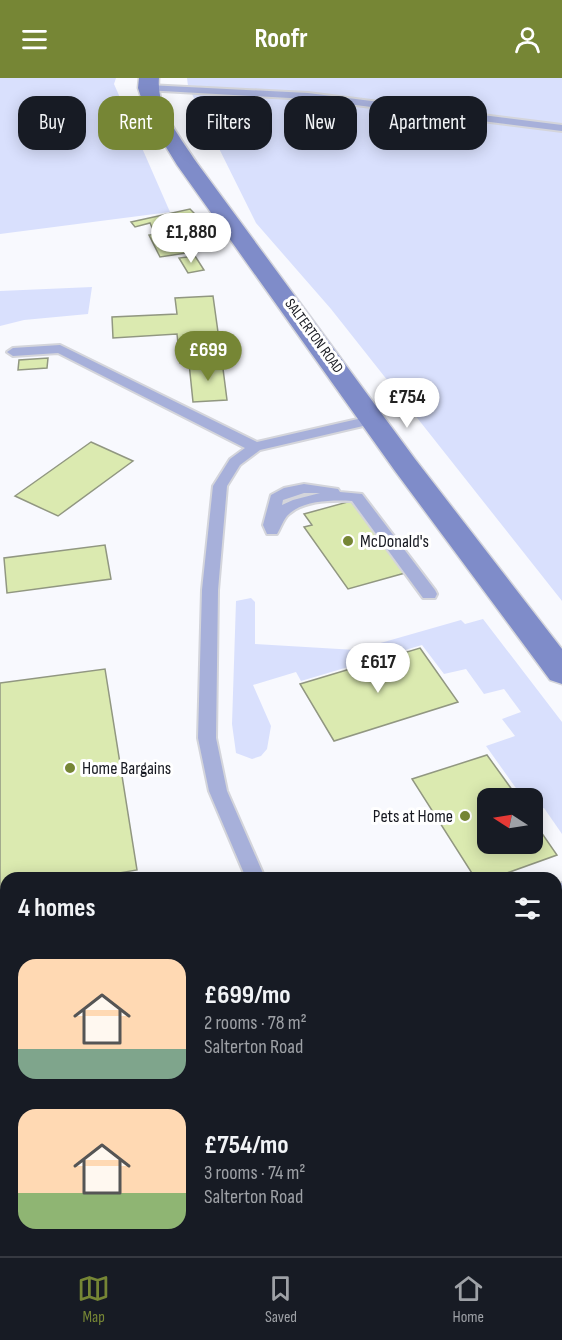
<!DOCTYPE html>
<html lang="en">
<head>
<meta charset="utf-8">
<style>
	body { margin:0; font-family:"Sofia Sans Condensed",sans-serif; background:#242831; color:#f1f3f6; height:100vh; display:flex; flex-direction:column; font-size:22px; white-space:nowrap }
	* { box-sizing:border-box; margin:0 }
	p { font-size:20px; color:#9ea1a6 }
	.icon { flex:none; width:33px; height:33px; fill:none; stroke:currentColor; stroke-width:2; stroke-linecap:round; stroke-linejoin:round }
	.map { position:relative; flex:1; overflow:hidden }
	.side { position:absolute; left:0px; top:794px; width:562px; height:386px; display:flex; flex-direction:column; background:#171b24; border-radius:18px 18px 0 0; box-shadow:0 3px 15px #0003 }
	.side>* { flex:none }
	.guide { position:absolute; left:18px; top:18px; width:526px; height:54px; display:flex; gap:12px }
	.needle { width:39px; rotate:282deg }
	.fabs { position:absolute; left:477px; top:710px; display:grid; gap:12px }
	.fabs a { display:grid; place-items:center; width:66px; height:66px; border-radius:12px; background:#171b24; box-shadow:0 3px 15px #0003; font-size:30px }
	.price { position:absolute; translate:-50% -51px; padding:0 14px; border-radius:21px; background:#fff; color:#222; font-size:20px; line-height:39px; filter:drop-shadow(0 2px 3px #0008) }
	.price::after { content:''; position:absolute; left:50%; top:36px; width:18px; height:14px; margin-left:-9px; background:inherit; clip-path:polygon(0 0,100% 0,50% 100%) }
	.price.selected { background:#768635; color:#fff }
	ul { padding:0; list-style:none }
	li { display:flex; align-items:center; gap:18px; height:150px; padding:0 18px }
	li span { display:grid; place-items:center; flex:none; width:168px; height:120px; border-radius:18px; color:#555 }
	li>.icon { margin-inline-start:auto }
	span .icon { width:72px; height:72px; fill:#fffc; stroke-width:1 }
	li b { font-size:26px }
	h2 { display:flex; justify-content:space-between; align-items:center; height:72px; padding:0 18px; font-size:26px }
	.chip { padding:0 21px; border-radius:18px; background:#171b24; box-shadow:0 3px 15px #0003; font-size:21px; line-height:54px }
	.chip.selected { background:#768635; color:#fff }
	header { display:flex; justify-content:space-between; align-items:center; height:78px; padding:0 18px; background:#768635; color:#fff; font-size:27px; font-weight:700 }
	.dock { display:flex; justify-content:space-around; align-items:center; height:84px; border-top:2px solid #363941; background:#171b24; font-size:16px; color:#9ea1a6 }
	.dock a { display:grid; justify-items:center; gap:3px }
	.dock .selected { color:#768635 }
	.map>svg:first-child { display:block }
	.green { fill:#d9e0fd }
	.building { fill:#dbeab0; stroke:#919781; stroke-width:1.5 }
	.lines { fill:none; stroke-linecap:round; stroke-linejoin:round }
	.lane-casing { stroke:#d4d5db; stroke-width:4 }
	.secondary-casing { stroke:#d4d5db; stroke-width:3 }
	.lane { fill:#a7b0da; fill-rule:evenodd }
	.secondary { fill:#7f8cc9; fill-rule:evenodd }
	.poi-dot { fill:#768635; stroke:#fff; stroke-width:2 }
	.labels { text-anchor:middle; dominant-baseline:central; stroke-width:6; stroke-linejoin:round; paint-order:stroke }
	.far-street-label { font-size:15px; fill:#171921; stroke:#fff }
	.poi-label { font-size:18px; fill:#171921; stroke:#fff; text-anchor:start }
</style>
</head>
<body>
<header><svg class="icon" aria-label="menu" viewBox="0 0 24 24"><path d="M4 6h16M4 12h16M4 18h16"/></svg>Roofr<svg class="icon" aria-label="person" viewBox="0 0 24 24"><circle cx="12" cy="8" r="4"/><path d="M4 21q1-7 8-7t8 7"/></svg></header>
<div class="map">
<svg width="562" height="1178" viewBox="0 0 562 1178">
	<rect width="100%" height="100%" fill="#f8f9fe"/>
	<path class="green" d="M0,0H116L114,6L170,134L0,156Z
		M187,0H562V523L331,231L256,145L188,8Z
		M92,209L88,236L24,242L0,248V213Z
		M251,520L255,524V566L356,572L461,542L465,546L483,541L562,644V756L544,730L533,733L532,720H523L486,668L515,658L502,641L521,634L504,611L484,616L466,591L444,596L422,567L301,603L296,594L253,607L271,648L267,671L261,678L252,681L236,675L232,646L236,523Z
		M556,975L562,984V1100L556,1098Z"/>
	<path class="building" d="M190,131L194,135L174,140L179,150L154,154L150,145L135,149L131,144Z
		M182,153L193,174L160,179L149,157Z
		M195,178L204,192L188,195L179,180Z
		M213,218L222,283L180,285L177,256L113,260L112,239L177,236L175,220Z
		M48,280L47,290L18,292L19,282Z
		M222,283L227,322L193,324L189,285Z
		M91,364L133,383L58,438L15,418Z
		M351,423L405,495L348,511L304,449L312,447L304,436Z
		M105,467L111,501L7,515L4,480Z
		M420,570L458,624L334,663L300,606Z
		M105,591L137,792L90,800H6V813L0,814V605Z
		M487,677L518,720H488V765H532V741L557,777L493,800H475L412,701Z
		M562,839V977L556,968V841Z
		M53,1173H142L143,1178H54Z"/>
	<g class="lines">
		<defs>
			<path id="lane" d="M148,7L308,15L562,47V53L308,21L145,12V8Z
				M60,267L257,364L371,338L378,342L376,345L260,372L240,387L227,408L218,512L216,660L227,713L265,800H246L209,713L198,660L202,512L213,408L230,381L245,370L58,275L13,278L7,274L13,270Z
				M304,406L338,411L340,414L362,416L435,512L437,516L435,520H423L352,423C334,422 304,422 289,436C283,441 281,450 277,456H267L263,447L271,417L284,410ZM304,415H320L293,422L282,427L283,422Z
				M562,805V821L556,823V807Z
				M331,1173H355L353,1178H329Z"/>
			<path id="secondary" d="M139,0H159C156,31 181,60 197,85L415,381L562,571V606L550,602L395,393L177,87L147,38L138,10Z"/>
		</defs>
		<use href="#lane" class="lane-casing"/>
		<use href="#secondary" class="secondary-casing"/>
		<use href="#lane" class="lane"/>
		<use href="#secondary" class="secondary"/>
	</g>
	<g class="poi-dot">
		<circle cx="348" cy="463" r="6"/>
		<circle cx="70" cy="690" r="6"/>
		<circle cx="465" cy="738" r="6"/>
	</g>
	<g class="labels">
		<g class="far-street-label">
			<text transform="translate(314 258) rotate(54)">SALTERTON ROAD</text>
		</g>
		<g class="poi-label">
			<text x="360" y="463">McDonald's</text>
			<text x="82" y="690">Home Bargains</text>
			<text x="453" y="738" text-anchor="end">Pets at Home</text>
		</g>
	</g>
</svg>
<div class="fabs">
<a><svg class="needle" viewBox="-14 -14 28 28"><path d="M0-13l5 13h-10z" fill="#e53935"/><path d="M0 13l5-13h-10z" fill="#9ea1a6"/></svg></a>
</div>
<b class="price" style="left:191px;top:186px">£1,880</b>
<b class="price selected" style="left:208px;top:304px">£699</b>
<b class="price" style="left:407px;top:351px">£754</b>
<b class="price" style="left:378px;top:616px">£617</b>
<div class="guide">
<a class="chip">Buy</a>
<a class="chip selected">Rent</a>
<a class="chip">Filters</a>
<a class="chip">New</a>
<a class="chip">Apartment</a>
</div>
<section class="side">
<h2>4 homes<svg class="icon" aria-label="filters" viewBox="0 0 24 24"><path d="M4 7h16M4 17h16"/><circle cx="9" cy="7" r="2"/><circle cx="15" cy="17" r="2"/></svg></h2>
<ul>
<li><span style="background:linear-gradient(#ffd9b3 75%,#7fa58c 0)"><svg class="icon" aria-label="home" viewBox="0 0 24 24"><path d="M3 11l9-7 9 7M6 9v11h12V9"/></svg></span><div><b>£699/mo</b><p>2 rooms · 78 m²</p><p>Salterton Road</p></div></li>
<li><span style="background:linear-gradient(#ffd9b3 70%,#8fb573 0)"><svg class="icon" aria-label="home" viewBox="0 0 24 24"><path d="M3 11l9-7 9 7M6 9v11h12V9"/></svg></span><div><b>£754/mo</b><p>3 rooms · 74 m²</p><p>Salterton Road</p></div></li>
</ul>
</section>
</div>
<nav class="dock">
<a class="selected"><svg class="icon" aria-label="map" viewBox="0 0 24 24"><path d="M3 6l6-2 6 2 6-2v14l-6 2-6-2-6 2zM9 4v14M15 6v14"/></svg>Map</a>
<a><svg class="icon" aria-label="saved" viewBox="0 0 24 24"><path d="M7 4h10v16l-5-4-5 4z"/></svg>Saved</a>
<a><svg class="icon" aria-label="home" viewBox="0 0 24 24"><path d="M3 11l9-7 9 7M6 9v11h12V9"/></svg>Home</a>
</nav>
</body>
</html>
